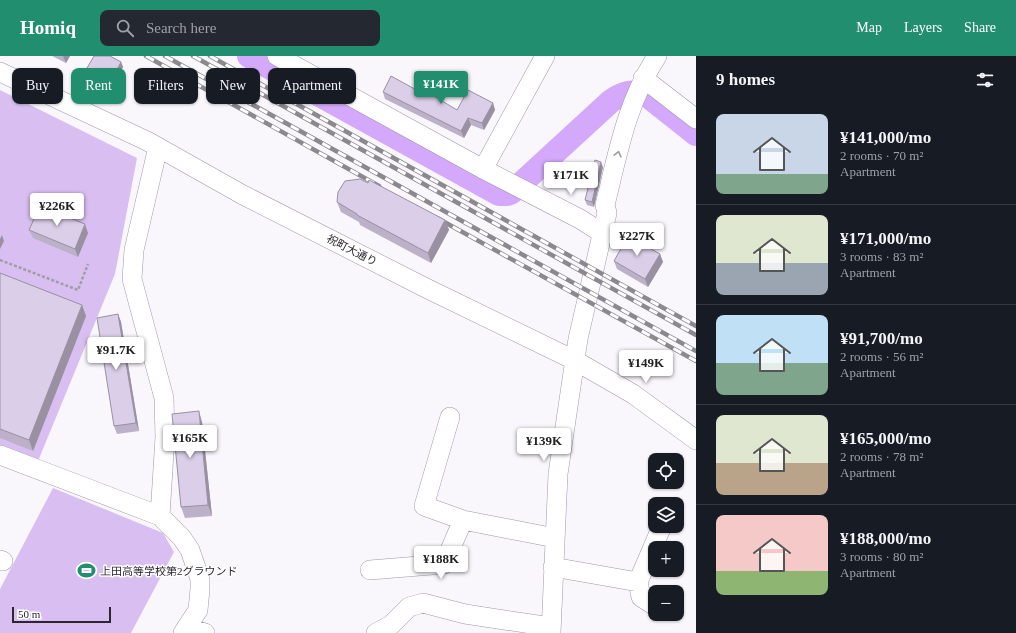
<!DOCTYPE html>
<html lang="en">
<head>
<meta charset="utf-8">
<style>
	body { margin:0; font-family:"Times New Roman","Noto Sans JP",serif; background:#242831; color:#f1f3f6; height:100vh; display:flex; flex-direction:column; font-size:15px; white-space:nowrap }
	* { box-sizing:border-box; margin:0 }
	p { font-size:13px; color:#9ea1a6 }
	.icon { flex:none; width:22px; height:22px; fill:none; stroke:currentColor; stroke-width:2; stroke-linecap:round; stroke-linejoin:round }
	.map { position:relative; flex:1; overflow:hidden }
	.sheet { display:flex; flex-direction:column; background:#171b24; width:320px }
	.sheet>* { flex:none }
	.banner { position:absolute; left:12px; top:12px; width:380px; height:36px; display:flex; gap:8px }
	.buttons { position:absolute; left:648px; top:397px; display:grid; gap:8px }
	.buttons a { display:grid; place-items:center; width:36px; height:36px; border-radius:8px; background:#171b24; box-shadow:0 1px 3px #0004; font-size:20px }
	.scale { position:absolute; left:12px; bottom:10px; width:99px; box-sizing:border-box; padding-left:4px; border:2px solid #2b2630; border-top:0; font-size:11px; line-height:14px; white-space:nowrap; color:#2b2630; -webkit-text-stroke:3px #fff; paint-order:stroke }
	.price { position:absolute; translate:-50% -34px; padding:0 9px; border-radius:4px; background:#fff; color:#222; font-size:13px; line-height:26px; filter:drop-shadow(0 1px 2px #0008) }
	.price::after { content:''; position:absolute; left:50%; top:24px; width:12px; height:9px; margin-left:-6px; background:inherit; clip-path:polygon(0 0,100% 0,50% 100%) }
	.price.current { background:#218f6f; color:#fff }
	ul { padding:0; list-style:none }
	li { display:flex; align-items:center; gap:12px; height:100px; padding:0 20px }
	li+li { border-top:1px solid #363941 }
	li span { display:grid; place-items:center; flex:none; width:112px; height:80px; border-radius:8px; color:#555 }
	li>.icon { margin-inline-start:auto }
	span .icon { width:48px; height:48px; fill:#fffc; stroke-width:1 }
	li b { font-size:17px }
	h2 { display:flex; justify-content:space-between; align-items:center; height:48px; padding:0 20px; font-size:17px }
	.pill { padding:0 14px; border-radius:8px; background:#171b24; box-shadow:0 1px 3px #0004; font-size:14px; line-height:36px }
	.pill.current { background:#218f6f; color:#fff }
	header { display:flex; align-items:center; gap:24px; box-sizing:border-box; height:56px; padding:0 20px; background:#218f6f; color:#fff }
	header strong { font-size:19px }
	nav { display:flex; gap:22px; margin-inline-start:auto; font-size:14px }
	.search { width:280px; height:36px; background:#242831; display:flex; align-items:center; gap:10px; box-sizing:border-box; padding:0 14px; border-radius:8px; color:#9ea1a6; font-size:15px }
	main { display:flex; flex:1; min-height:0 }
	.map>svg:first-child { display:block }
	.green { fill:#d9bff1 }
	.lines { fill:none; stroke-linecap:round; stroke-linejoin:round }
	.river { stroke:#d4a8fa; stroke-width:24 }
	.minor-casing { stroke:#a195ad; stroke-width:20 }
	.path { stroke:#a09da4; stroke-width:2.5; stroke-dasharray:3 2; stroke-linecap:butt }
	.minor { stroke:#fff; stroke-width:19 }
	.rail-casing { stroke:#8b8890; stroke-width:4.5 }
	.rail { stroke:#fff; stroke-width:3; stroke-dasharray:9; stroke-linecap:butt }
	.wall { fill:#bcb1c8 }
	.shaded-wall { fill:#9990a2 }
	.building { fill:#dbcee8; stroke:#9990a2 }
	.oneway { stroke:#a09da2 }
	.labels { text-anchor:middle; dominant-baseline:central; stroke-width:3; stroke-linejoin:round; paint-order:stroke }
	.street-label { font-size:11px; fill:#2b2630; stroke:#fff }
	.poi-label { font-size:11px; fill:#2b2630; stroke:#fff; text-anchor:start }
</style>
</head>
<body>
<header>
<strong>Homiq</strong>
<div class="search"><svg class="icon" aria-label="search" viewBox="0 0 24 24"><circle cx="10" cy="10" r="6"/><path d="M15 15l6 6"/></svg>Search here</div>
<nav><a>Map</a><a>Layers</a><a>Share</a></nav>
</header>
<main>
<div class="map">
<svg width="696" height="577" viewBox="0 0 696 577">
	<rect width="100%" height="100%" fill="#f9f7fc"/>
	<path class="green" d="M0,34L137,102L115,218L36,410L0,396Z
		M53,432L163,477L174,496L131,577H0V533Z"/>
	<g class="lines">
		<path class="river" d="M249,0L499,138H507L512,136L611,45C624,36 633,34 648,40L696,78"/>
		<defs>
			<path id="minor" d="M277,0L483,113L580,163L602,177
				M0,16L147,85L243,139L426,232L574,304L633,338L696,384
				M643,22L696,63
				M158,91L134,194L132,223L164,342L165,381L160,460
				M483,113L545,0
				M450,361L424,450L463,464L555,482
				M0,399L160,460L182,482L190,494L200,523V533L198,554L183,577
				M0,504L3,505
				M553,511L638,526
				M370,514L444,508L463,464
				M655,550L641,541L638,526L662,470
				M186,572L205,577
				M376,577L391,569L409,551L423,547L465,558L551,571
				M551,577L558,418L578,283L607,157L605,149C618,96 627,46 657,0"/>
		</defs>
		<use href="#minor" class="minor-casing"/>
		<path class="path" d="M0,204L78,234L88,208"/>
		<use href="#minor" class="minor"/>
		<defs>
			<path id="rail" d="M146,0L379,130
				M165,0L696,295
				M193,0L696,279
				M210,0L696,270
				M437,162L696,305"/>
		</defs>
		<use href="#rail" class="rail-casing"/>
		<use href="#rail" class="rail"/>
	</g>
	<path class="wall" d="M52,0H70L66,7Z
		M121,6L123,11L113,30L89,18L87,12Z
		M383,36L457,54L493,47L495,54L484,74L471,69L464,82L385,43Z
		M603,111L594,151L587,149L585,144Z
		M368,127L445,164L449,174L431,207L360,169L359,166L341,156L337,146Z
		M29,174L88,177L78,201L33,182Z
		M660,198L663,206L648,231L617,213L614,205Z
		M0,217L82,249L86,260L33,395L0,382Z
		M118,258L121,266L139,375L117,378L114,370Z
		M202,366L212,460L185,462L181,451Z"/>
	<path class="shaded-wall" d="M63,0H70L66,7Z
		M121,6L123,11L113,30L111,25Z
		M493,47L495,54L484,74L482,67Z
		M468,62L471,69L464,82L461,75Z
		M601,106L603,111L594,151L592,146Z
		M445,164L449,174L431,207L428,197Z
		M85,168L88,177L78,201L75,193Z
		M2,179L4,185L0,193V183Z
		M660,198L663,206L648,231L645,223Z
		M82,249L86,260L33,395L29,384Z
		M118,258L121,266L139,375L136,367Z
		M199,355L202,366L212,460L208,449Z"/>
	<path class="building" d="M94,0H110L121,6L111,25L87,12Z
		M391,20L422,37L424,34L457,54L468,34L493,47L482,67L468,62L461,75L383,36Z
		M595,104L601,106L592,146L585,144Z
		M360,123L368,127L369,124L445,164L428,197L357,159V158L337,146L338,136L345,125Z
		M40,150L85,168L75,193L29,174Z
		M628,180L660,198L645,223L614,205Z
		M0,217L82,249L29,384L0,373Z
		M118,258L136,367L114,370L97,262Z
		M199,355L208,449L181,451L172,358Z"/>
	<defs><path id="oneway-chevron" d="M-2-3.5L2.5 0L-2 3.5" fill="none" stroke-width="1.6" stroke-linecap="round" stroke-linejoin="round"/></defs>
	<use class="oneway" href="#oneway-chevron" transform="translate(618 98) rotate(-76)"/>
	<defs>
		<symbol id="stadium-bare" viewBox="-9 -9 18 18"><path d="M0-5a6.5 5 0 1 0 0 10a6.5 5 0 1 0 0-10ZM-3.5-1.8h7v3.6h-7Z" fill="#218f6f" stroke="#fff" stroke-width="2.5" paint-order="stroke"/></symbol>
	</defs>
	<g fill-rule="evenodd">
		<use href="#stadium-bare" x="74" y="502" width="25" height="25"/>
	</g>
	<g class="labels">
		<g class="street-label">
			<text transform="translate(352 194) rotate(27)">祝町大通り</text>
		</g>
		<g class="poi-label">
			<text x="100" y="515">上田高等学校第2グラウンド</text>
		</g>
	</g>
</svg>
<div class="buttons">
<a><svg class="icon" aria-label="locate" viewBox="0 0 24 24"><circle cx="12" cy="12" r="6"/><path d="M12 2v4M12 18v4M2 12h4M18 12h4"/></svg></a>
<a><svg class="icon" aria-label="layers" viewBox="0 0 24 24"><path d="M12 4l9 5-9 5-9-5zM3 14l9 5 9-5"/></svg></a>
<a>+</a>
<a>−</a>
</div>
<div class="scale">50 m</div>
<b class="price current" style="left:441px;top:49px">¥141K</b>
<b class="price" style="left:571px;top:140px">¥171K</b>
<b class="price" style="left:57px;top:171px">¥226K</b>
<b class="price" style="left:637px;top:201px">¥227K</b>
<b class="price" style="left:116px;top:315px">¥91.7K</b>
<b class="price" style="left:646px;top:328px">¥149K</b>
<b class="price" style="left:190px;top:403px">¥165K</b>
<b class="price" style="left:544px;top:406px">¥139K</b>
<b class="price" style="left:441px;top:524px">¥188K</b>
<div class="banner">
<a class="pill">Buy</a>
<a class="pill current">Rent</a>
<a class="pill">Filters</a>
<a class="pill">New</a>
<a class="pill">Apartment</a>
</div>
</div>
<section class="sheet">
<h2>9 homes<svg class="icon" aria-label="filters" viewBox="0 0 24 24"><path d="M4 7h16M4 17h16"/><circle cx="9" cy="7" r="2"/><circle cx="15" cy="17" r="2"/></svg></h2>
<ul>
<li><span style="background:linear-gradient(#c9d6e8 75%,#7fa58c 0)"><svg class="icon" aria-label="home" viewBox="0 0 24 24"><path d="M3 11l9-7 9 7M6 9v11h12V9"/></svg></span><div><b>¥141,000/mo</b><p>2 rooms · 70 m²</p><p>Apartment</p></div></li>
<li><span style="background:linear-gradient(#dfe7d0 60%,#9aa5b1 0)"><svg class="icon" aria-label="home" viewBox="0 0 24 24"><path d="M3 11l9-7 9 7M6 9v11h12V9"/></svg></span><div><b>¥171,000/mo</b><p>3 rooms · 83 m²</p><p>Apartment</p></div></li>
<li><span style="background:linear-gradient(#bfe0f5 60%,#7fa58c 0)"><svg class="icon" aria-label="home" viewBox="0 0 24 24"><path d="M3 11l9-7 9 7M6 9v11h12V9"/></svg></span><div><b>¥91,700/mo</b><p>2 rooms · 56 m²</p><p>Apartment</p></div></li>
<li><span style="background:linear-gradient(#dfe7d0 60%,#b9a48a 0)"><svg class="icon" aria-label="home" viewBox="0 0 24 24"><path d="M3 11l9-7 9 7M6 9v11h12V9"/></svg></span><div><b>¥165,000/mo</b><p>2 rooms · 78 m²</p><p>Apartment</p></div></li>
<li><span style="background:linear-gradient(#f6c9c9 70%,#8fb573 0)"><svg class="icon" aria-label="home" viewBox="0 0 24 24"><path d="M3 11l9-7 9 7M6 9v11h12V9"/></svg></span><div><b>¥188,000/mo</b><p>3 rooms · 80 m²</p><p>Apartment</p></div></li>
</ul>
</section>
</main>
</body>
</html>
